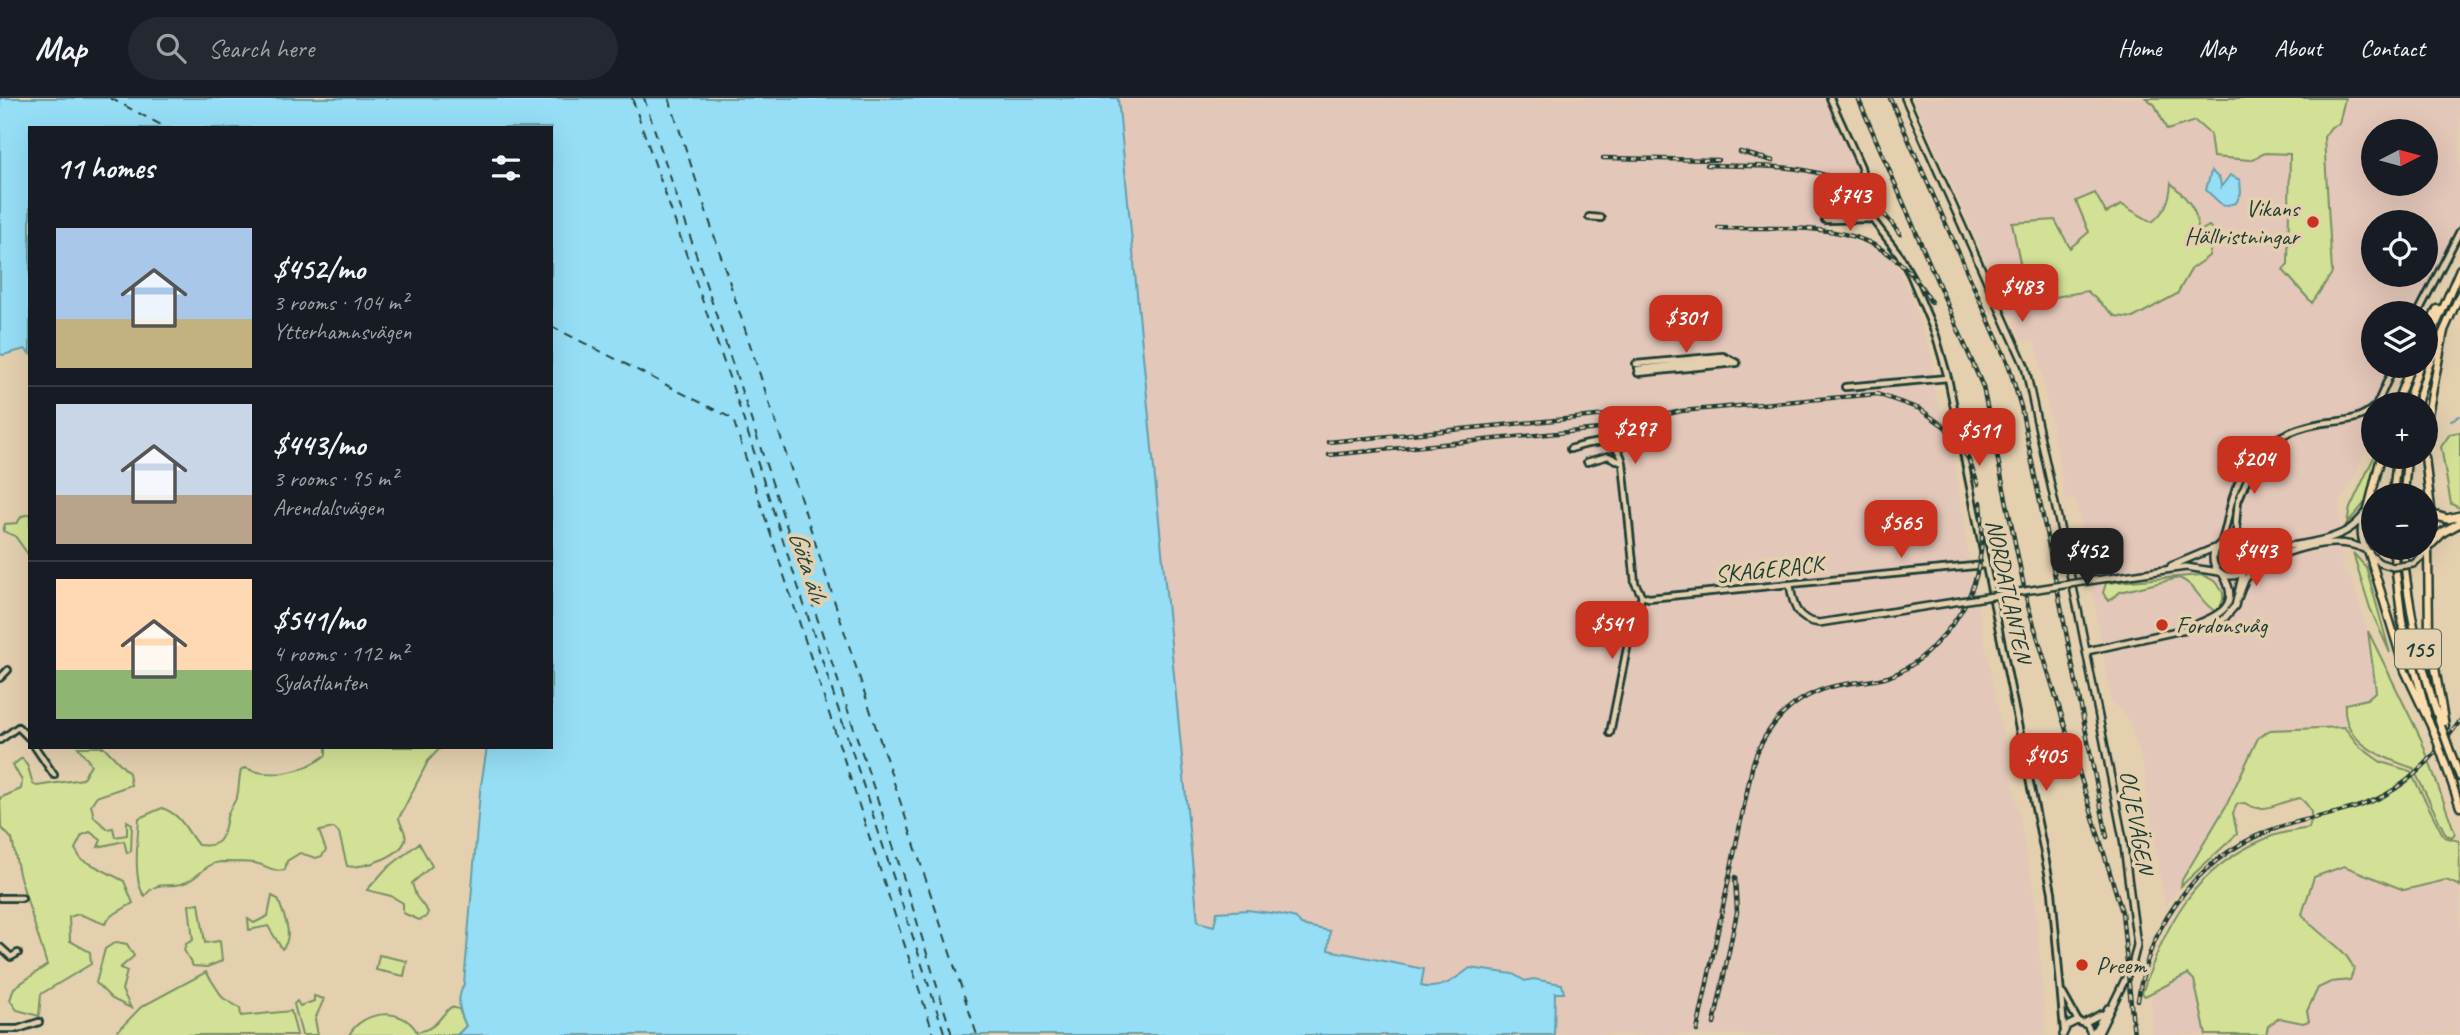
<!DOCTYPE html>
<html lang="en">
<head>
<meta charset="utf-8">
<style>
	body { margin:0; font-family:Caveat,sans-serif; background:#242831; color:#f1f3f6; height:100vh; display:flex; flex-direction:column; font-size:26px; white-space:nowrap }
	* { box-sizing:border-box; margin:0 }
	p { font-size:23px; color:#9ea1a6 }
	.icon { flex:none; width:38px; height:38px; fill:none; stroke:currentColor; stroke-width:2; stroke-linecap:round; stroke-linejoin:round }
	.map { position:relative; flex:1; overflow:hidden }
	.panel { position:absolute; left:28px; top:28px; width:525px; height:623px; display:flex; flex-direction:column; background:#171b24; border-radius:0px; box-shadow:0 7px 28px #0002 }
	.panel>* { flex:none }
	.needle { width:46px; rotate:84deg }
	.buttons { position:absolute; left:2361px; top:21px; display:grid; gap:14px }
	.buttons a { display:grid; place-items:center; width:77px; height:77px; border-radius:50%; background:#171b24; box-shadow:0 7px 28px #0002; font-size:35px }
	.price { position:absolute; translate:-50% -60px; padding:0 16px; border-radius:14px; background:#c8321e; color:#fff; font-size:23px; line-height:46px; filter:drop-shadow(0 2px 4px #0008) }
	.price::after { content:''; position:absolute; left:50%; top:42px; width:21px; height:16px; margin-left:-10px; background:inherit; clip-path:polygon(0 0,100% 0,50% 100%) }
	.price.current { background:#222; color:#fff }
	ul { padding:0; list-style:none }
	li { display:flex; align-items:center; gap:21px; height:175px; padding:0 28px }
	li+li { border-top:2px solid #363941 }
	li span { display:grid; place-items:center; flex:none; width:196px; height:140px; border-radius:0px; color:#555 }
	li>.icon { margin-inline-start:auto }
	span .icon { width:84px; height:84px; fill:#fffc; stroke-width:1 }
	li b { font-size:30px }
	h2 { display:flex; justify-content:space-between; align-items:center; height:84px; padding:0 28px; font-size:30px }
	header { display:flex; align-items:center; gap:42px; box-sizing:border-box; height:98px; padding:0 35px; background:#171b24; border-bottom:2px solid #363941 }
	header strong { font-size:33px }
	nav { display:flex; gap:38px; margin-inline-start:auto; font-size:24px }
	.search { width:490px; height:63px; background:#242831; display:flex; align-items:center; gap:18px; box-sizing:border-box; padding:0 24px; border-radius:38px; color:#9ea1a6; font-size:26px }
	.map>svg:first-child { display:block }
	.built { fill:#e3c7b9; fill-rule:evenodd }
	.green { fill:#d2e195; stroke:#788f64; stroke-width:2 }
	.water { fill:#95def6; stroke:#669ea8; stroke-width:2 }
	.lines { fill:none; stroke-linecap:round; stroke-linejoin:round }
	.stream { stroke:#669ea8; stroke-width:2 }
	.ferry { stroke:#25453e; stroke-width:2; stroke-dasharray:9 7; stroke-linecap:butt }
	.minor-casing { stroke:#1f3d34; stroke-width:10 }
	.tertiary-casing { stroke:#1f3d34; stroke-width:10 }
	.primary-casing { stroke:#1f3d34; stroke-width:11 }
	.trunk-casing { stroke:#1f3d34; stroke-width:12 }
	.minor { stroke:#e4d0af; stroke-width:4.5 }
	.tertiary { stroke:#e4d0af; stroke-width:5 }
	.primary { stroke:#fcdcac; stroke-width:6 }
	.trunk { stroke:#fcdcac; stroke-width:7 }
	.rail-casing { stroke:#1f3d34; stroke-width:4.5 }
	.rail { stroke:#e4d0af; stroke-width:2; stroke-dasharray:5; stroke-linecap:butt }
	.tertiary-bridge-casing { stroke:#1f3d34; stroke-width:10; stroke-linecap:butt }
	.primary-bridge-casing { stroke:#1f3d34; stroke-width:11; stroke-linecap:butt }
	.tertiary-bridge { stroke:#e4d0af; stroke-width:5 }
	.primary-bridge { stroke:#fcdcac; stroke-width:6 }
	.poi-dot { fill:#c8321e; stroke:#e4d0af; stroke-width:2.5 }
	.labels { text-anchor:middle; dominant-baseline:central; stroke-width:7; stroke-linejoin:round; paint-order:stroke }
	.shield { fill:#e4d0af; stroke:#5a6959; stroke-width:2 }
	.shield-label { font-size:23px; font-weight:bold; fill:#1f3d34 }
	.poi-label { font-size:24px; fill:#1f3d34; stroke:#e4d0af; text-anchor:start }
	.street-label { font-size:24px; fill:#1f3d34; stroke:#e4d0af }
	.water-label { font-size:26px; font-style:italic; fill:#25453e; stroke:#e4d0af }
</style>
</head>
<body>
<header>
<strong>Map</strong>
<div class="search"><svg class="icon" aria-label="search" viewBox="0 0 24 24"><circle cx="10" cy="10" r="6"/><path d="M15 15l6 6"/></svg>Search here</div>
<nav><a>Home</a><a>Map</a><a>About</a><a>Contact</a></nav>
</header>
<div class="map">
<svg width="2460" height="937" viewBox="0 0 2460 937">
	<rect width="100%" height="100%" fill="#e4d0af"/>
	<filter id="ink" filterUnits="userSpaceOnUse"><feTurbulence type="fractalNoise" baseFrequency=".0143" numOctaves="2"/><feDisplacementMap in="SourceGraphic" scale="14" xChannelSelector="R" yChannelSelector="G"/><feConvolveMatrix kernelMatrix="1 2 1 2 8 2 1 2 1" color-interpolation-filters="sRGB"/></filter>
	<g filter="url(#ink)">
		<path class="built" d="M1118,0H1824L1859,77L1865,114L1841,117L1823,132L1881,153L1894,162L1911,199L1933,262V290L1952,346L1969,464L2035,798L2046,937H1554L1555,895L1533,881L1525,883L1513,876L1471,870L1441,889L1430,890L1421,888L1424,871L1328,852L1330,833L1301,827L1279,816L1231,812L1217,814L1214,828L1197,825Z
			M1913,0H2146L2155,7L2167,32L2195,23L2211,37L2213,59L2251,62L2265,55L2291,56L2288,167L2283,172L2332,175L2324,39L2344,7L2345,0H2460V120L2418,215H2373V268H2396L2380,306H2373L2368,345L2353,383L2339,407L2342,472L2351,479L2368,533L2376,594L2367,601L2346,606L2344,629L2305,631L2233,694L2181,788L2165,808L2143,665L2127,618L2112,604L2076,401L2066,402L2035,241L2022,243ZM2373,33H2426V86H2373ZM2172,86L2188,102L2198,121L2197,130L2209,158L2192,169L2177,195L2115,218L2087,193L2070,150L2089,135L2076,103L2106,115L2122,108L2152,124L2161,117L2170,101ZM2373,124H2426V177H2373Z
			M2343,765L2423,779L2460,790V937H2153L2151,898L2284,802Z"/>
		<path class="green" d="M2146,0H2345L2339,26L2331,29L2324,39L2332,175L2312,205L2283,172L2288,167L2290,56L2265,55L2251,62L2213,59L2210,36L2195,23L2167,32L2155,7Z
			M2171,85C2184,98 2199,111 2197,131L2200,133L2209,128L2214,133L2209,158L2192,170L2177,196L2133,220L2115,218L2087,193L2028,204L2012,125L2055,122L2070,150L2089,134L2076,103L2095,95L2106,115L2122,107L2152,124C2165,114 2170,102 2171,85Z
			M2460,334V410L2451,406L2441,349L2450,336Z
			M2374,359H2379L2368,401L2347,426L2350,410Z
			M30,416V459L15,438L3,433L5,426L17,425L22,418Z
			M2218 461a13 13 0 1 1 26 0a13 13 0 1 1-26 0Z
			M2353,455L2366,469L2390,555L2370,510Z
			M2201,477C2218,482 2230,494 2219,511L2215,513C2199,504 2197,487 2179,480L2120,494L2109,503L2103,495L2106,485Z
			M2368,533L2421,641L2455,735L2452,739L2446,737L2413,670C2383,660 2342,645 2345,606L2367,601L2376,593Z
			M2344,629L2360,649L2381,664L2410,673L2444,739L2459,743L2460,788L2446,782L2404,792L2344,768L2314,779L2302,816C2319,840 2342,844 2354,871L2350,882L2331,884L2318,890L2307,913L2309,923L2303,925L2279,920L2268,928L2266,937H2206L2194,882L2188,876L2145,898L2142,895C2167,824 2193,771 2267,740C2280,734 2295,733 2309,730C2314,716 2311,709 2300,700C2280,703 2263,718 2245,705L2237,706L2233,715L2237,736L2181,788L2182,782L2226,708L2258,640L2270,632Z
			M78,649H104L129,675L131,687L96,699L91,707L94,719L107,731L113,730L115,739L127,737V723L132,726L131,753L127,755L124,743L98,749L101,742L90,734L82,737L75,751L81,761L124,783L133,805L111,818L105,826L79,816L69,819L70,843L90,854L91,866L41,896L39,918L17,912L10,902L14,890L47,867L19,776L12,741L1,729L0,700L21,691L22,683L13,667L22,660L28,669L33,686L37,688L83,681L91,666Z
			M326,649H441L428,663L399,720C400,727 404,730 405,736C411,756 361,772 347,768L339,735L334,730L319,733L326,752L322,758L316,760L300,755L287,763L285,772C273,775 265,766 254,765C245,764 231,764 221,764C205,765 198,781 184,785C168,791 157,781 145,798C132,785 138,738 139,720L162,710C182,717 185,731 198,747C223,750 223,739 227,719C229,710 237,703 238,694C239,687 239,680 241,672L245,670C272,681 303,675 326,657Z
			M419,745L432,768L412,785L416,798L428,814L426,819L419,822L403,815V805L391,798L367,792L385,772Z
			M272,798L278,801C283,816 295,838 282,851L268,828L249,832L248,821L254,825L268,818Z
			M199,805L205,845L220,843L222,863L207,869L193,868L184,852L186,846L193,842L189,807Z
			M116,844L127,846L134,858L120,870L127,873L122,892L131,910L112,901L96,885L105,851Z
			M379,857L407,863L404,878L376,872Z
			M206,874L223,900L240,910L241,918L291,913L297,937H114L141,909Z
			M314,898L324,901L315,921L318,937H302L294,906L297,903L300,908L314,903Z
			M451,909L459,911L466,928L457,937H349C362,913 402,907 417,934C437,931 438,920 451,909Z"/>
		<path class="water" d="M0,0H1118L1198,824L1214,828L1217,814L1247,812L1279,816L1296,820L1301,827L1330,833L1328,852L1424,871L1421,888C1441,893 1455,881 1470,870L1513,876L1525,883L1533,881L1562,886L1564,895H1555L1554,937H457L466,928C459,912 456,902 464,886L480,694L487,649H551V30H30V256L25,251L3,257L0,256Z
			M2211,73L2220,81L2221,89L2230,77L2240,82L2241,95L2236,105L2223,108L2206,92Z"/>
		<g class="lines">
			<path class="stream" d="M2451,322L2460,318"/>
			<path class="ferry" d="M110,0L167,30
				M632,0L738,305L945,937
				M644,0L903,778L952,937
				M669,0L977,937
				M551,228L733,321L934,937"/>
			<defs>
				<path id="minor" d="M1830,0L1861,69L1872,121L1899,156L1910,176L1936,238L1948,280L2052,794L2064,932
					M1589,119L1601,120
					M1825,122L1872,121
					M2418,215L2460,133
					M1636,266L1723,258L1737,265
					M1638,271L1730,261
					M1638,275L1736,265
					M1845,289L1948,280
					M2377,306L2394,268
					M1570,351C1591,344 1617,336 1623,365L1608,358L1587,364
					M1623,365L1635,485L1642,498
					M2221,445C2227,430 2228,414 2233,399C2247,354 2277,333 2322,325C2340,323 2359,323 2373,310
					M2240,445L2236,425L2238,403L2257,357
					M1642,498L1649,500L1984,467
					M0,580L8,572
					M1610,635L1631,530L1642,498
					M0,642L18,629L30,641
					M35,649L54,677
					M0,800H22
					M0,849L11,859L18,855
					M2063,896L2078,923
					M0,931H18L39,924"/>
				<path id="tertiary" d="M1905,0L2025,268L2078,512L2123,741L2137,847L2132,867L2098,937
					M2363,421C2358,439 2364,454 2380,465
					M2213 460a18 18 0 1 1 36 0a18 18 0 1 1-36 0Z
					M2243,447C2265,454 2325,445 2346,433C2358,427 2364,416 2373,406
					M2413,466C2433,452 2440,431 2426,410
					M2171,468L2214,450
					M2245,471C2279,457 2331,433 2366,452
					M2095,482L2186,469L2219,474
					M1790,487C1793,507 1796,522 1819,525L1961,503
					M2238,500L2245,482L2255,469
					M2192,528C2218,518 2242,508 2223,477
					M2087,553L2222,523L2235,508L2243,474
					M2084,925L2101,916
					M2063,937L2067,928L2077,923L2087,927L2092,937
					M2092,937L2108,910"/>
				<path id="primary" d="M2426,235L2437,211
					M2426,250L2460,171
					M2396,306L2411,268
					M2407,306L2419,268
					M2417,306L2428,269L2460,196
					M2426,327L2444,233
					M2425,359L2432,420
					M2393,397L2397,359
					M2404,397L2407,359
					M2368,411L2381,359
					M2393,450L2402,524L2427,616
					M2403,450C2408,512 2421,570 2441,628
					M2428,453L2429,535L2445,628
					M2369,455L2405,573L2434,634
					M2450,653L2460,679
					M2447,671L2460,709"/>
				<path id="trunk" d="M2430,416L2447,421L2460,418
					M2432,445L2443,434L2460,425"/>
			</defs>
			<use href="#minor" class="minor-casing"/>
			<use href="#tertiary" class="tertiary-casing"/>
			<use href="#primary" class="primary-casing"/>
			<use href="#trunk" class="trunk-casing"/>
			<use href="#minor" class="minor"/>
			<use href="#tertiary" class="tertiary"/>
			<use href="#primary" class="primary"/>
			<use href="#trunk" class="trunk"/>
			<defs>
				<path id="rail" d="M1858,0L1983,289L2028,508L2122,814L2134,937
					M1890,0L2009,268L2021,309L2107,739
					M1740,54L1773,63
					M1603,60L1718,62
					M1707,67C1791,70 1845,60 1900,136
					M1718,130C1806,132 1880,116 1931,204
					M1328,344L1649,313
					M1329,357L1610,330L1681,313L1877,296L1920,311L1945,329L1968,360L1978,386
					M2138,902C2150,820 2203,753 2283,728C2318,717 2352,715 2385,697C2418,679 2438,653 2460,623
					M1714,926L1737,814L1735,779
					M1697,933L1753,665C1766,626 1795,597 1835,588C1852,584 1871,584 1888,579C1908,572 1925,558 1939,542C1977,502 1986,458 1981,404"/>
			</defs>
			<use href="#rail" class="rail-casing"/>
			<use href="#rail" class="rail"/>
			<defs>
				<path id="tertiary-bridge" d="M2392,397H2403
					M2380,465L2393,469L2413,466
					M1961,503L2095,482"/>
				<path id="primary-bridge" d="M2441,628L2450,653
					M2434,634L2447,671"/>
			</defs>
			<use href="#tertiary-bridge" class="tertiary-bridge-casing"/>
			<use href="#primary-bridge" class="primary-bridge-casing"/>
			<use href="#tertiary-bridge" class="tertiary-bridge"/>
			<use href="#primary-bridge" class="primary-bridge"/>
		</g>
	</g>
	<g class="poi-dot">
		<circle cx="2313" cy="124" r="7"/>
		<circle cx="2162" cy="527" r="7"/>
		<circle cx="2082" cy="867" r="7"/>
	</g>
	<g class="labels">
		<rect class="shield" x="2395" y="531.5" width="46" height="39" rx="5"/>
		<g class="shield-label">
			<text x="2418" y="551">155</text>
		</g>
		<g class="poi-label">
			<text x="2299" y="110" text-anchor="end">Vikans<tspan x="2299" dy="28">Hällristningar</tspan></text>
			<text x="2176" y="527">Fordonsvåg</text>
			<text x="2096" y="867">Preem</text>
		</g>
		<g class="street-label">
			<text transform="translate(1769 471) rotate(-6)">SKAGERACK</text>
			<text transform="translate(2009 493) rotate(78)">NORDATLANTEN</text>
			<text transform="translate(2137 724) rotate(80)">OLJEVÄGEN</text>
		</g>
		<g class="water-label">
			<text transform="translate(808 468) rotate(72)">Göta älv</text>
		</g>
	</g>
</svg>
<div class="buttons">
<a><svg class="needle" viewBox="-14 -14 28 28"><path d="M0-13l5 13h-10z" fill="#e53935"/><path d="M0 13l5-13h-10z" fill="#9ea1a6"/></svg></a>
<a><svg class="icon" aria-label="locate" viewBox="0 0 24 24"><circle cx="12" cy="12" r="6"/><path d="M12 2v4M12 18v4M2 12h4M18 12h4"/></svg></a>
<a><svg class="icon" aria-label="layers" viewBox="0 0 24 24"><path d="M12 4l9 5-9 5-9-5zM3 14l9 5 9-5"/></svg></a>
<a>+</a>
<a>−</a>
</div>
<b class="price" style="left:1850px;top:135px">$743</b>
<b class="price" style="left:2022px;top:226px">$483</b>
<b class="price" style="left:1686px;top:257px">$301</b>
<b class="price" style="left:1635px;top:368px">$297</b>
<b class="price" style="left:1979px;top:370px">$511</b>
<b class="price" style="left:2254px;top:398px">$204</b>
<b class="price" style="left:1901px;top:462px">$565</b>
<b class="price current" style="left:2087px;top:490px">$452</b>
<b class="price" style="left:2256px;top:490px">$443</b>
<b class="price" style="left:1612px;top:563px">$541</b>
<b class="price" style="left:2046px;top:695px">$405</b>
<section class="panel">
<h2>11 homes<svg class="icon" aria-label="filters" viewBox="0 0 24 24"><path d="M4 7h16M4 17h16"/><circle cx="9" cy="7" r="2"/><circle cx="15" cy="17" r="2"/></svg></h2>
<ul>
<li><span style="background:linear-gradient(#a9c7e8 65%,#c2b280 0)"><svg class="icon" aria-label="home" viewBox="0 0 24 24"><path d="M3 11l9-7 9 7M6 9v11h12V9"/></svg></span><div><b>$452/mo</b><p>3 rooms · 104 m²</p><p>Ytterhamnsvägen</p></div></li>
<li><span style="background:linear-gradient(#c9d6e8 65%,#b9a48a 0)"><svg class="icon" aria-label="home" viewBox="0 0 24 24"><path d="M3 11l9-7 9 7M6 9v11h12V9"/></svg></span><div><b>$443/mo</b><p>3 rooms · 95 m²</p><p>Arendalsvägen</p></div></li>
<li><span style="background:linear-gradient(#ffd9b3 65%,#8fb573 0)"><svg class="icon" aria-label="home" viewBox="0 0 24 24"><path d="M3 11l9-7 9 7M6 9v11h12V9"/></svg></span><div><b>$541/mo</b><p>4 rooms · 112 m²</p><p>Sydatlanten</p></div></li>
</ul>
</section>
</div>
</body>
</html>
